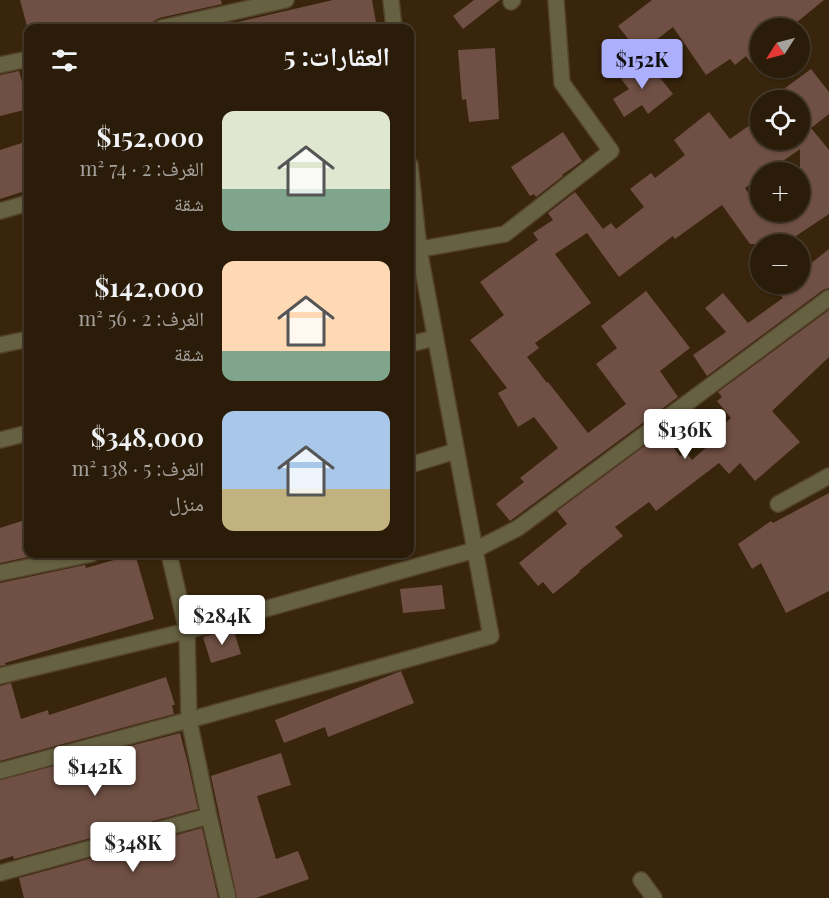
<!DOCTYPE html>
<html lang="ar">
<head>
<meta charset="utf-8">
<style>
	body { margin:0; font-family:"Playfair Display","Noto Naskh Arabic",serif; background:#322512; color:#f1f3f6; direction:rtl; height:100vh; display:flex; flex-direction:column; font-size:22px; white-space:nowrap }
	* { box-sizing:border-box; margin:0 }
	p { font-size:20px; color:#a5a19c }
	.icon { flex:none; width:33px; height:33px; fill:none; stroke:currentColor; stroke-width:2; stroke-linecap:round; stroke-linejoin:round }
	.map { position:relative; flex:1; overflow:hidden; direction:ltr }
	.side { position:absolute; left:24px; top:24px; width:390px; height:534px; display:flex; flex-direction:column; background:#2a1c09; border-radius:12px; box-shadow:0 2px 4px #0004,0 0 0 2px #463a2a; direction:rtl }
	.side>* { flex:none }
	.needle { width:39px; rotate:234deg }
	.buttons { position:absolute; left:750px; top:18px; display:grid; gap:12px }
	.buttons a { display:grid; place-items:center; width:60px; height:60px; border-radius:50%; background:#2a1c09; box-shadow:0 2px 4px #0004,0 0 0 2px #463a2a; font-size:30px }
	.price { position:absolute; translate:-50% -51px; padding:0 14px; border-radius:6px; background:#fff; color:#222; font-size:20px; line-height:39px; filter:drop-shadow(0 2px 3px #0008) }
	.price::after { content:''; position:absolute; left:50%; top:36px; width:18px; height:14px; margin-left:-9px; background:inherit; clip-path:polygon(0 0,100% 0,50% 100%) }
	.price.active { background:#acaffb; color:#111 }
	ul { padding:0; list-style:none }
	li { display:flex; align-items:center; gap:18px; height:150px; padding:0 24px }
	li span { display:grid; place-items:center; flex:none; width:168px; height:120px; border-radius:12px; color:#555 }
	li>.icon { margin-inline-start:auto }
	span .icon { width:72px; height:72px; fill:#fffc; stroke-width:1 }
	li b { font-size:26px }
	h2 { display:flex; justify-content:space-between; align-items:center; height:72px; padding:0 24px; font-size:26px }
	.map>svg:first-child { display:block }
	.building { fill:#705044; fill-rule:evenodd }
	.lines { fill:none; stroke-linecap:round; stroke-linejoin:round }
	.minor-casing { stroke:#54422b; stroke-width:18 }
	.minor { stroke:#666141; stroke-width:15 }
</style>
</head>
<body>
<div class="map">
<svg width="829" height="898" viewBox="0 0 829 898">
	<rect width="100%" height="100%" fill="#38250c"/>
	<path class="building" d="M20,0H221L222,4L159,18L154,21L151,28H147L146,23L125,28H28V30Z
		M333,0H372L377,28H238V22Z
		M474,0H500L463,29L453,16Z
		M652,0H824L791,27L784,17L770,28H760V56L751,63L746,56L735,65L730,59L706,75L673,27L639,53L618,26Z
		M495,48L499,119L469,122L466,99L462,100L458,50Z
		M646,60L673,94L648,114L642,105L624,117L613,99L629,89L621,79Z
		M811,69L829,92V114L811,128L829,150V214L784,244H750L722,205L675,239L673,236L619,277L587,233L555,254L591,303L535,343L539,348L527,357L547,383L548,382L588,433L626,404L596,364L617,348L601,326L646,291L690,348L660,371L678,397L510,521L496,504L524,482L520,478L558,448L534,417L518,427L498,393L507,388L470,340L504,315L480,282L538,240L533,233L553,220L548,213L575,192L603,229L611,223L616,229L644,207L630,189L651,173L655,178L685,155L674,140L709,112L730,139L760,118V140H800V100H769ZM800,149V212H760L745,188L760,177V172H767Z
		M19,71L28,104V109L0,116V75Z
		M563,132L582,161L562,175L563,176L536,197L534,194L530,196L511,167Z
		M28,141V190L0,199V150Z
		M829,249V288L823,290L707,376L693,355L726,332L705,308L723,293L748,323L783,298L772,284H800V272Z
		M829,310V357L772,411L800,442L755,481L740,463L729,474L719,463L656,511L649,502L615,527L623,536L579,571L580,572L553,594L543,582L538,586L519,563L567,524L557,511L662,433L680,456L686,452L692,460L717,438L713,434L731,418L717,401L722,397L718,392Z
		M829,493V591L786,613L761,563L752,569L738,544L771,521L773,523Z
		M28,519V557L0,563V528Z
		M135,554L154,619L5,663L6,665L0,666V583L85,565L86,568Z
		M442,585L445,609L403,613L400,589Z
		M233,628L241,654L211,663L203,637Z
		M401,671L414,703L328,737L325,727L284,743L275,720Z
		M166,677L175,705H172L174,714L0,761V686L11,683L21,719L48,710L49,715Z
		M180,733L187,760L198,809L14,859L13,856L0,860V780Z
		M281,753L291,785L257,796L276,859L298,851L309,879L256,898H237L211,776Z
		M202,828L218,898H24L19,878Z"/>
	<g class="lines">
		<defs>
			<path id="minor" d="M391,0L394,28
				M511,2L513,0
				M161,28L286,0
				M0,65L28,59
				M0,211L28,203
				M410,251L505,234L611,151L562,83L556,0
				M410,344L435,338
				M0,345L28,339
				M0,440L28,433
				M410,465L456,451
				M778,504L829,476
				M169,554L187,631L189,720L209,816L228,898
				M0,573L91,554
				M0,676L187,631L475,550L518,528L829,298
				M0,771L189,720L491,636L419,249L410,165
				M0,873L209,816
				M641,880L654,898"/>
		</defs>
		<use href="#minor" class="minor-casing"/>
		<use href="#minor" class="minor"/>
	</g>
</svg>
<div class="buttons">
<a><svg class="needle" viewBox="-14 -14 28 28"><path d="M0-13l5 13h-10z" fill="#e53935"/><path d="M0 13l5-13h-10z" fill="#a5a19c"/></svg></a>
<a><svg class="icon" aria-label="locate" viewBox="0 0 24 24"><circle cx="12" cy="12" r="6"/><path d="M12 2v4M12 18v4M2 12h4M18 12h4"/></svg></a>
<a>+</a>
<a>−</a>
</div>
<b class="price active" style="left:642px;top:90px">$152K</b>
<b class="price" style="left:685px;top:460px">$136K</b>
<b class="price" style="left:222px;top:646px">$284K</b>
<b class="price" style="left:95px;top:797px">$142K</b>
<b class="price" style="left:133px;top:873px">$348K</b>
<section class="side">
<h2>العقارات: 5<svg class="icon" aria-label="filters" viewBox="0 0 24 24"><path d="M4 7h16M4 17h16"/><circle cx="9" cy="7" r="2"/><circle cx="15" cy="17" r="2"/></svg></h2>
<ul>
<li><span style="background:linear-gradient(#dfe7d0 65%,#7fa58c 0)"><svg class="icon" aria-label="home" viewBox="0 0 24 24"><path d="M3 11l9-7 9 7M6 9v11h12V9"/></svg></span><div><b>$152,000</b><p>الغرف: 2 · 74 m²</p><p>شقة</p></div></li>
<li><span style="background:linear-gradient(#ffd9b3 75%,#7fa58c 0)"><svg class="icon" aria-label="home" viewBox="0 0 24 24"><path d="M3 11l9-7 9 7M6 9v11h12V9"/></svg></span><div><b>$142,000</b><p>الغرف: 2 · 56 m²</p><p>شقة</p></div></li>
<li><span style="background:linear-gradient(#a9c7e8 65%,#c2b280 0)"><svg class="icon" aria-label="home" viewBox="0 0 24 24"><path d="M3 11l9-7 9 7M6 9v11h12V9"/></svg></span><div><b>$348,000</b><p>الغرف: 5 · 138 m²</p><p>منزل</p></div></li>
</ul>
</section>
</div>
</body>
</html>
